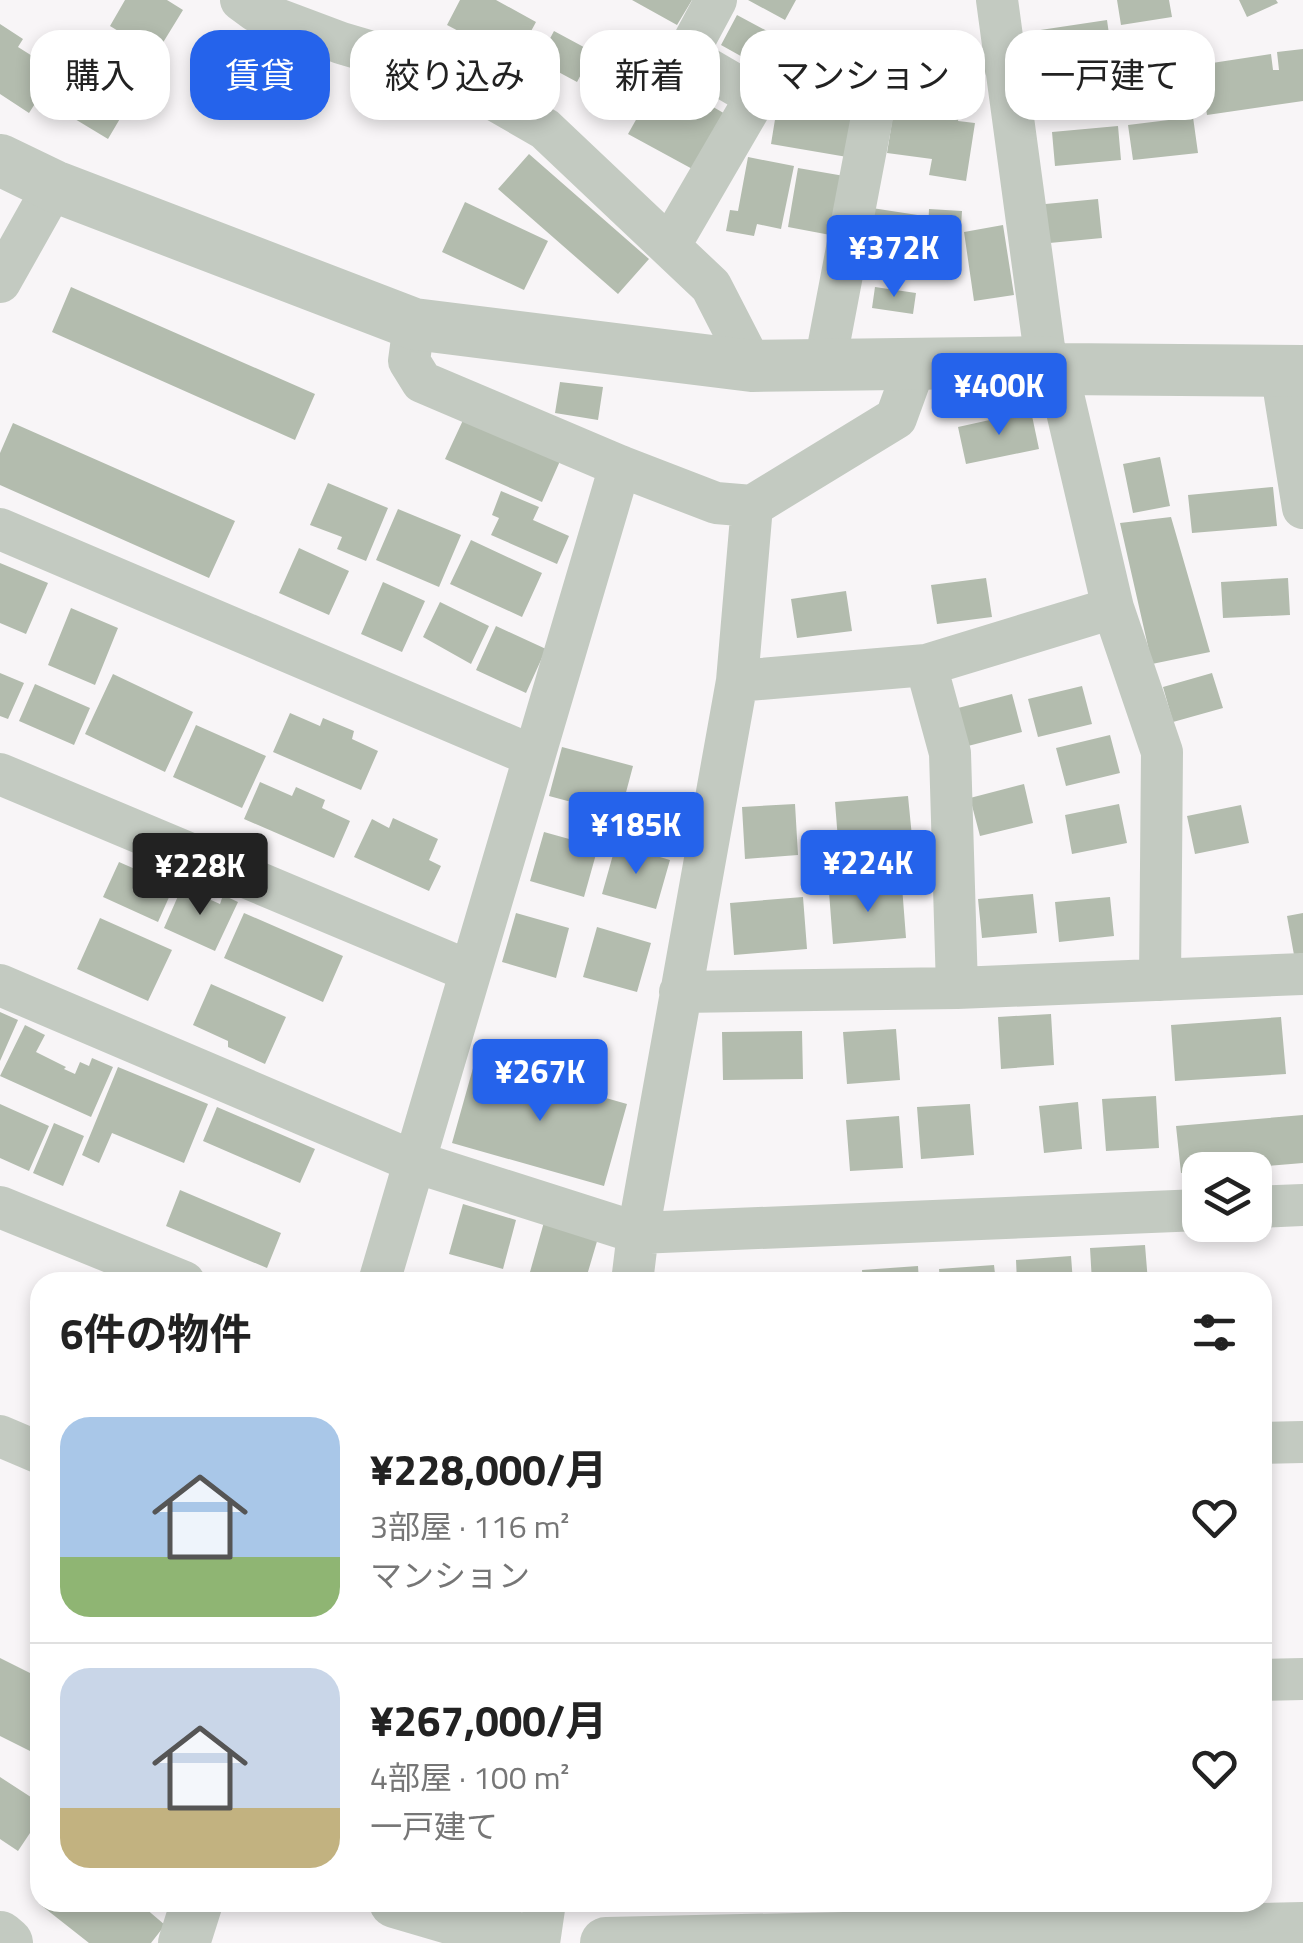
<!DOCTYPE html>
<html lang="ja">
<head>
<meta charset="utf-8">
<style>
	body { margin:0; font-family:"Titillium Web","Noto Sans JP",sans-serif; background:#f6f6f6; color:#222; height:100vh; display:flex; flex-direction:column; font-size:38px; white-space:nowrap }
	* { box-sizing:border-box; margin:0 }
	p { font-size:32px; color:#767676 }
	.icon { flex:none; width:55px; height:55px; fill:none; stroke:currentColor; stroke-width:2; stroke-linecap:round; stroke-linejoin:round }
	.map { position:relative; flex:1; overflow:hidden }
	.details { position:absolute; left:30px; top:1272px; width:1242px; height:640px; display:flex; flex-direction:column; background:#fff; border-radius:30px; box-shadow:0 5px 15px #0003 }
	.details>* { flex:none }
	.top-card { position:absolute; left:30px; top:30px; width:1245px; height:90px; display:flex; gap:20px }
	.controls { position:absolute; left:1182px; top:1152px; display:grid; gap:20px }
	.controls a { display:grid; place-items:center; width:90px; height:90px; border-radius:20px; background:#fff; box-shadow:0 5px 15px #0003; font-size:50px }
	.price { position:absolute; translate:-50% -85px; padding:0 22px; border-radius:10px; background:#2563eb; color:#fff; font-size:32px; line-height:65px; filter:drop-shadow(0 2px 5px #0008) }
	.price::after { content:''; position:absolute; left:50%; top:60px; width:30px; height:22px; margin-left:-15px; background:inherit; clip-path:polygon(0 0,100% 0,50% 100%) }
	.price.active { background:#222; color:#fff }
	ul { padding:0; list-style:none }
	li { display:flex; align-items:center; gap:30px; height:250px; padding:0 30px }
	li+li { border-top:2px solid #e0e0e0 }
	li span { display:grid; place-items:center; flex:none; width:280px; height:200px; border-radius:30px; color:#555 }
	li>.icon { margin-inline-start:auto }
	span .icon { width:120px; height:120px; fill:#fffc; stroke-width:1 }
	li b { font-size:42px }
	h2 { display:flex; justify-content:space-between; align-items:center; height:120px; padding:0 30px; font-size:42px }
	.pill { padding:0 35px; border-radius:30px; background:#fff; box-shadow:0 5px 15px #0003; font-size:35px; line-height:90px }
	.pill.active { background:#2563eb; color:#fff }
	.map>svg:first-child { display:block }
	.building { fill:#b3bcae }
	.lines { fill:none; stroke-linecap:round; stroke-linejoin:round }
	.minor { stroke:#c3cac1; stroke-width:42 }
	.tertiary { stroke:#c3cac1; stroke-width:52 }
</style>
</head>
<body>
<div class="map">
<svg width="1303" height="1943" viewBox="0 0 1303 1943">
	<rect width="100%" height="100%" fill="#f8f5f7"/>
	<path class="building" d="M125,0H167L183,10L156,54L110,26Z
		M460,0H496L536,22L515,61L447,25Z
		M632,0H692L677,25Z
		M748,0H796L785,20Z
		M1117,0H1169L1172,17L1121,25Z
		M1239,0H1276L1278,3L1247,17Z
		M737,15L780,38L764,69L721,45Z
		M1107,20L1114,69L1034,80L1027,32Z
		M0,24L23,39L18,47L56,71L29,113L0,94Z
		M554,31L593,52L577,82L538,61Z
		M813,32L880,46L872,85L805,71Z
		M1141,38L1144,61L1125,63L1122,41Z
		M910,49L987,66L981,95L963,91L960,104L900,91Z
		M1303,49V101L1207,115L1199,65L1271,54L1273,70H1279L1277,52Z
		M601,57L640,77L625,106L586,87Z
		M664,70L693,86L689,93L727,115L696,171L628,134Z
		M75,73L128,105L108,139L55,107Z
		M779,95L862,109L853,158L771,144Z
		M895,103L960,112L958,121L975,123L966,181L929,175L932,159L887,153Z
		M1193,117L1198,153L1133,160L1128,125Z
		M1118,126L1121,160L1055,166L1052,132Z
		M529,154L649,259L618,294L498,189Z
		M748,157L794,166L781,229L757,224L754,236L726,231L730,210L738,211Z
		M798,168L850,177L841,237L788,227Z
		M1098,199L1102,238L1039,244L1035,205Z
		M465,202L548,241L524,290L442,252Z
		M872,208L924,216L919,254L867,247Z
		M929,209L962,211L959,257L927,255Z
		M1003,225L1014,295L974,301L964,232Z
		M71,287L315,394L295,440L52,332Z
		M875,287L916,293L913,314L872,308Z
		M560,382L603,387L598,420L555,413Z
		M1031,411L1039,449L966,464L958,427Z
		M464,418L560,461L542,502L445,459Z
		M13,423L235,521L209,578L0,485V453Z
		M1160,457L1170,506L1133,513L1123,464Z
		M328,483L388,508L366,561L337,549L342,537L310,525Z
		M1273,487L1277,526L1192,533L1188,495Z
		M501,491L539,507L533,520L569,536L557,564L491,535L499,518L492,515Z
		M398,509L461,535L439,587L376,560Z
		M1171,517L1210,652L1152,664L1120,523Z
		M471,540L542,573L522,617L450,584Z
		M299,548L349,571L329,615L279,593Z
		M0,563L48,583L26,634L0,623Z
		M986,578L992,617L937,624L931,585Z
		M1288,578L1290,615L1223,618L1221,582Z
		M383,582L425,601L402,652L361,634Z
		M846,591L852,631L797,638L791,599Z
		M440,602L489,626L471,664L423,637Z
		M71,608L118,628L95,685L48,665Z
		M496,626L546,649L526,693L476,670Z
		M0,673L24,683L8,719L0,716Z
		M1212,673L1223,708L1173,722L1163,687Z
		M113,674L193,712L165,772L85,734Z
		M35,684L90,708L74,745L19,721Z
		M1082,686L1092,724L1038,737L1028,699Z
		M1012,694L1022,732L968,746L958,708Z
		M290,713L320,726L323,718L354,731L352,739L378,751L361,790L273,752Z
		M196,725L266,756L242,808L173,777Z
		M1110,735L1120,773L1066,786L1056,748Z
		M562,747L633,766L620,815L549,796Z
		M260,782L292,796L296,787L325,800L322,808L350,821L334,858L244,819Z
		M1024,784L1033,823L980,836L970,798Z
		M908,796L913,847L839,853L835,802Z
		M795,804L798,855L745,859L742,807Z
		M1119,804L1127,843L1072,854L1065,815Z
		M1241,805L1249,843L1195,854L1187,816Z
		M393,818L438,839L429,860L441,866L429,891L354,857L372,819L389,828Z
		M544,832L598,847L584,897L530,881Z
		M616,844L670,860L656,909L602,894Z
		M119,862L174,886L158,922L103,897Z
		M902,886L906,938L833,944L829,892Z
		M182,887L220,904L223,895L238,902L215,951L164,928Z
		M1033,894L1037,933L982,938L978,899Z
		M803,897L807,949L734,955L730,903Z
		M1110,897L1114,936L1059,942L1055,902Z
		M244,913L343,956L323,1002L224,958Z
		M516,913L569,928L556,978L502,962Z
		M1303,913V953L1294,955L1287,916Z
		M100,918L172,950L148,1001L77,969Z
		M597,927L651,943L637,992L583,977Z
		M211,984L286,1017L265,1064L228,1047V1041L193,1025Z
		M0,1012L18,1020L0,1061Z
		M1051,1014L1054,1065L1001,1069L998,1017Z
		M1281,1017L1286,1074L1175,1081L1171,1025Z
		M25,1025L45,1035L36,1052L66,1067L64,1069L75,1074L80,1062L89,1066L92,1058L113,1067L91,1117L0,1076Z
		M896,1029L900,1080L847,1084L843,1032Z
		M802,1031L803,1079L723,1080L722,1032Z
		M475,1061L627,1104L604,1186L452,1143Z
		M118,1067L208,1104L184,1163L112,1133L99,1163L82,1155Z
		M1156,1096L1159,1148L1106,1151L1102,1099Z
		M1078,1102L1082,1149L1044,1153L1039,1106Z
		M0,1104L49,1126L29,1171L0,1158Z
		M970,1104L974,1155L921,1159L917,1107Z
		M217,1107L315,1149L300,1183L203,1141Z
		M1303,1115V1163L1181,1173L1176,1126Z
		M899,1116L903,1168L850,1171L846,1120Z
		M54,1123L84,1136L63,1186L33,1173Z
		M180,1190L281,1233L267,1268L166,1226Z
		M463,1204L516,1220L503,1269L449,1254Z
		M544,1222L598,1238L585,1282H567L530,1272Z
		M1145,1245L1148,1282H1092L1090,1248Z
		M1071,1256L1073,1282H1017L1016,1260Z
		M994,1265L996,1282H940L939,1269Z
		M918,1266L919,1282H863L862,1270Z
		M846,1272L847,1282H791V1276Z
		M0,1658L40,1678V1756L0,1736Z
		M0,1777L40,1803V1818L18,1851L0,1839Z
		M45,1902H138L165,1925L151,1943H89L42,1906Z"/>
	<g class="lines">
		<path class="minor" d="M241,0L256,11L341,43L453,76L545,129L711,286L752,366
			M997,0L1046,362
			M670,245L756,97L686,56L716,0
			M0,282L54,186
			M414,324L409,361L422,382L620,466L716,503L752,506L896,418L916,363
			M825,364L872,117
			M1057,369L1113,608L1162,752L1160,980
			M1281,371L1303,508
			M0,529L533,756
			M926,665L950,753L957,988L1303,974
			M737,681L926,665L1113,608
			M0,774L469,971
			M0,985L415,1162L638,1233L1200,1210
			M680,992L957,988
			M0,1207L184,1282
			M1255,1207L1303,1205
			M379,1282L620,466
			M632,1282L638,1233L737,681L752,506
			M0,1436L40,1453
			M1262,1443L1303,1442
			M1262,1680L1303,1679
			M539,1943L545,1902"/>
		<path class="tertiary" d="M0,160L54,186L414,324L752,366L1046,362L1057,369L1303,371
			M395,1902L534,1943
			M0,1937L7,1943
			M184,1943L197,1902
			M606,1943L1303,1928"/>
	</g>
</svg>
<div class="controls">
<a><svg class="icon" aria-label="layers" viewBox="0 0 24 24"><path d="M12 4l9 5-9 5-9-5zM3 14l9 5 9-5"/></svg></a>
</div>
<b class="price" style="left:894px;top:300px">¥372K</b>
<b class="price" style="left:999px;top:438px">¥400K</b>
<b class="price" style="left:636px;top:877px">¥185K</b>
<b class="price" style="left:868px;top:915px">¥224K</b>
<b class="price active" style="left:200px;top:918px">¥228K</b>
<b class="price" style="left:540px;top:1124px">¥267K</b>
<div class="top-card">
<a class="pill">購入</a>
<a class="pill active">賃貸</a>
<a class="pill">絞り込み</a>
<a class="pill">新着</a>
<a class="pill">マンション</a>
<a class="pill">一戸建て</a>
</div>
<section class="details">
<h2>6件の物件<svg class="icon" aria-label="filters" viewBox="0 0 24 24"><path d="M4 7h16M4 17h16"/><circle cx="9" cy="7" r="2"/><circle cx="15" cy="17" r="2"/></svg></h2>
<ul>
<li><span style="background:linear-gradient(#a9c7e8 70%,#8fb573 0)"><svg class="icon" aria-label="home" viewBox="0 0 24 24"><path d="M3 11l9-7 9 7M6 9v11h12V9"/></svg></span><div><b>¥228,000/月</b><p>3部屋 · 116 m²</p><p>マンション</p></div><svg class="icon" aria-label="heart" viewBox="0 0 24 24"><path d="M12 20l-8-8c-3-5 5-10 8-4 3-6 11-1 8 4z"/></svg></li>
<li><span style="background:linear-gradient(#c9d6e8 70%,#c2b280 0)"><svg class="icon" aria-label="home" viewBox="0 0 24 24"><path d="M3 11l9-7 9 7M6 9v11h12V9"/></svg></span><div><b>¥267,000/月</b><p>4部屋 · 100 m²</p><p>一戸建て</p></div><svg class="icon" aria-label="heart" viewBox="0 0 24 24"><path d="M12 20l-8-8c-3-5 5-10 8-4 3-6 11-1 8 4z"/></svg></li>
</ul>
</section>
</div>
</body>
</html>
